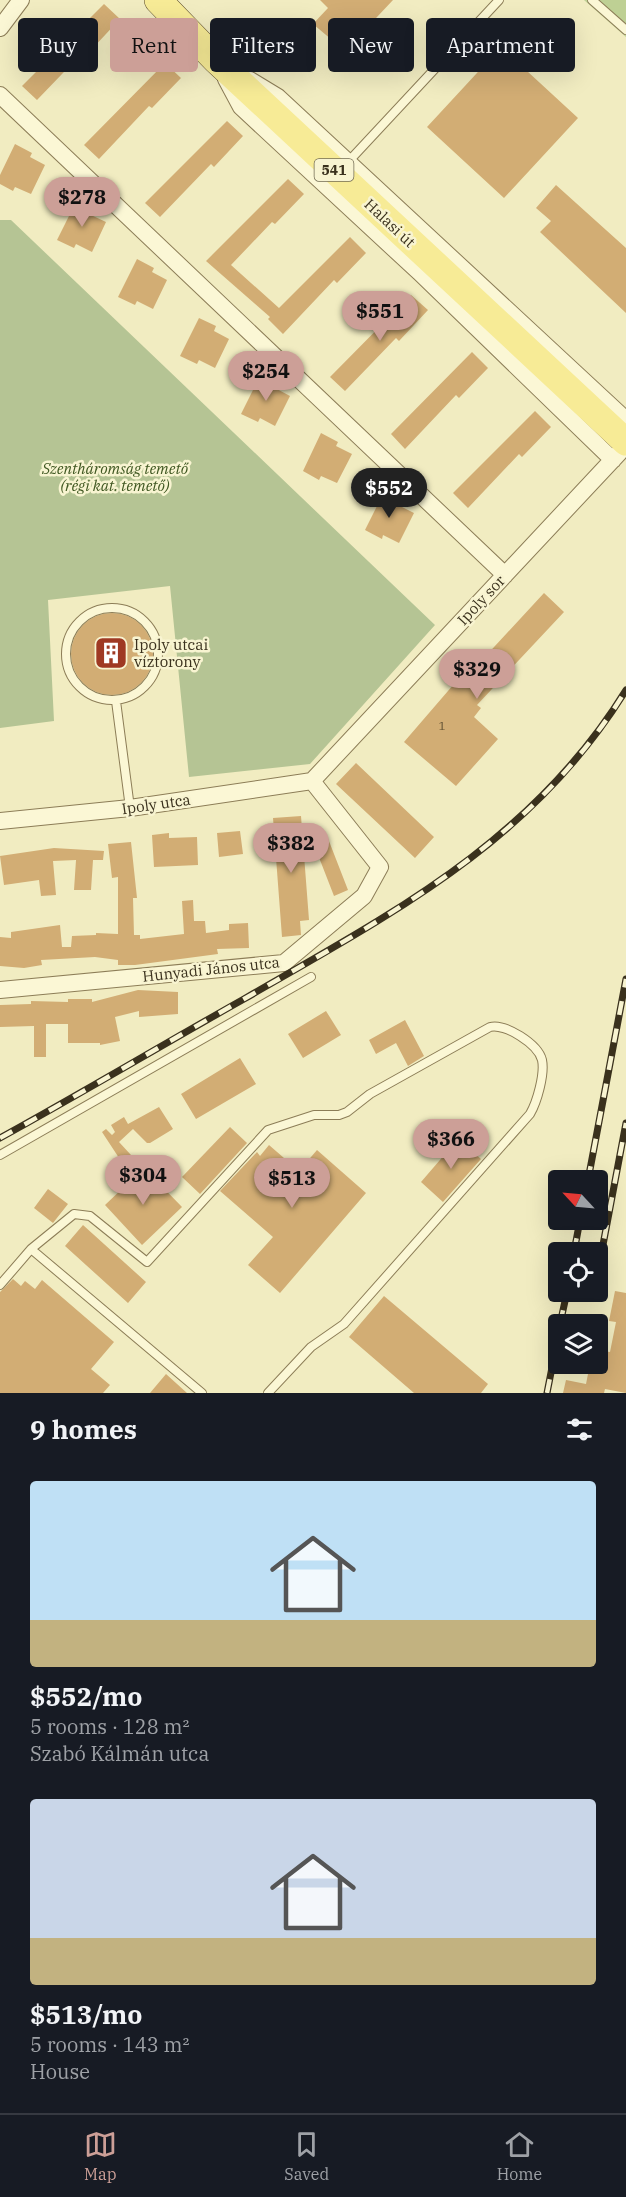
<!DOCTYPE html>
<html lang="en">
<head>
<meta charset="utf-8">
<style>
	body { margin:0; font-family:"IBM Plex Serif",serif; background:#20242c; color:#f1f3f6; height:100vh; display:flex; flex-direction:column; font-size:22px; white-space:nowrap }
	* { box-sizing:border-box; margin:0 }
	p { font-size:20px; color:#9ea1a6 }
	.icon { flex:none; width:33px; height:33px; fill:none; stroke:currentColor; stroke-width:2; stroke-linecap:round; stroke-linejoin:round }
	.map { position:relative; height:1393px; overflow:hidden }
	.details { display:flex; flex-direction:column; background:#171b24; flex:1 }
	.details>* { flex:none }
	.guide { position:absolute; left:18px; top:18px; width:591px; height:54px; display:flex; gap:12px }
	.needle { width:39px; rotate:296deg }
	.controls { position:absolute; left:548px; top:1170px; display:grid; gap:12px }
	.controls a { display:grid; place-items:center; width:60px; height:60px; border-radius:6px; background:#171b24; box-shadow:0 6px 24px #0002; font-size:30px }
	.price { position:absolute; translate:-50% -51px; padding:0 14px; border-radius:21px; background:#cc9f97; color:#111; font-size:20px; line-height:39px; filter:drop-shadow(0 2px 3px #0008) }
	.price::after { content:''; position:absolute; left:50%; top:36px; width:18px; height:14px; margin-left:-9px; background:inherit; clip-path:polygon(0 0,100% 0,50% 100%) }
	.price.selected { background:#222; color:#fff }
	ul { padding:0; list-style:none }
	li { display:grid; align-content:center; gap:12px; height:318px; padding:0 30px }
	li span { display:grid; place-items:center; height:186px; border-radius:6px; color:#555 }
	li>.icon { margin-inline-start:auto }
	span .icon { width:108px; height:108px; fill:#fffc; stroke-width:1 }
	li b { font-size:26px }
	h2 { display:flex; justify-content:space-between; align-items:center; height:72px; padding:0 30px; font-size:26px }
	.pill { padding:0 21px; border-radius:6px; background:#171b24; box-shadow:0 6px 24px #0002; font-size:21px; line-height:54px }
	.pill.selected { background:#cc9f97; color:#111 }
	.tabs { display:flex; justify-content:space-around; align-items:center; height:84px; border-top:2px solid #363941; background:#171b24; font-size:16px; color:#9ea1a6 }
	.tabs a { display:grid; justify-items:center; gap:3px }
	.tabs .selected { color:#cc9f97 }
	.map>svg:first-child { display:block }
	.green { fill:#bed094 }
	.cemetery { fill:#b5c494 }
	.building { fill:#d2ad74 }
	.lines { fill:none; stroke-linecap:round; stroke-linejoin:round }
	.service-casing { stroke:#8c7d57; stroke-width:10 }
	.minor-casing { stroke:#8c7d57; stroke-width:18 }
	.primary-casing { stroke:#59492c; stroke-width:28 }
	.service { stroke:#fbf7d5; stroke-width:8 }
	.minor { stroke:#fbf7d5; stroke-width:16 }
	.primary { stroke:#f7eb96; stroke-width:27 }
	.rail-casing { stroke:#3a311d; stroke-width:7 }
	.rail { stroke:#f8f4d1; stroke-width:4.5; stroke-dasharray:14; stroke-linecap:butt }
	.labels { text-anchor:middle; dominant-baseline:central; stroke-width:5; stroke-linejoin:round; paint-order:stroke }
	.number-label { font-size:12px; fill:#605033 }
	.shield { fill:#f8f4d1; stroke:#736c53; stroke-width:1.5 }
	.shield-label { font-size:14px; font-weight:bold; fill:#3a311d }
	.street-label { font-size:15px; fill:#3a311d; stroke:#f8f4d1 }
	.park-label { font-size:15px; font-style:italic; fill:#405822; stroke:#f8f4d1 }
	.poi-label { font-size:15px; fill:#3a311d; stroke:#f8f4d1; text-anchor:start }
</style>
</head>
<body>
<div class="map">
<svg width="626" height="1393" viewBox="0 0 626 1393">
	<rect width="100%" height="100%" fill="#f1ecc1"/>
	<path class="green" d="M584,0H626V37Z"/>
	<path class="cemetery" d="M0,220H11L435,625L310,764L189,777L170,586L48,600L54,721L0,728Z"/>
	<path class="building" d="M320,0H393L345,51L313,24L328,8Z
		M104,4L120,19L91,50L88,47L37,100L22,86Z
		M501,47L578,118L504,198L427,127Z
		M165,63L181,78L152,108L149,106L99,159L84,145Z
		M227,121L243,136L214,167L211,164L160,217L145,203Z
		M15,144L32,153L30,157L45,165L31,194L15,187L13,191L0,184V175Z
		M288,179L304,194L275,224L272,222L231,265L279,308L350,237L366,253L337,283L334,280L283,334L268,319L270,317L206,261Z
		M556,185L626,248V313L540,232L551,221L536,208Z
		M76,202L93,210L91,215L106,222L92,252L76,244L74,248L57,240Z
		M137,259L154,268L152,272L167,280L153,309L137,301L135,305L118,297Z
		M411,295L428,310L399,341L396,338L345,391L330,377Z
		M199,318L216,326L214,331L229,339L215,368L199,360L197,364L180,356Z
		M472,352L488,368L459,398L456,395L405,449L391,434Z
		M260,376L277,384L275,388L290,396L275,426L260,418L258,422L241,414Z
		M535,411L551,427L522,457L519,454L468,508L453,493Z
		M321,433L338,442L336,446L352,454L337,483L321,476L319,480L303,471Z
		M384,492L400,501L398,505L414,513L399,543L383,535L382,539L365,530Z
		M544,593L564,612L477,705L481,708L474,717L498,739L456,786L404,742L454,684L457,687Z
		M71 654a41 41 0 1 1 82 0a41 41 0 1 1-82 0Z
		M356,763L434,837L415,858L336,784Z
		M301,816L309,920L300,921L301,935L282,937L273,818Z
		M240,831L243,854L219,857L217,833Z
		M169,833V838L197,837L198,865L154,867L152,835Z
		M327,836L348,890L334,896L313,842Z
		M131,842L137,898H133L134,935H140V939L184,934L182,901L193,900L194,921H205L206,933L229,930V924L248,923L249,948L217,949L218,954L135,965H118V960L95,957L41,960L42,965L24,968L0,966V937L11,938V932L60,925L62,947H71L72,936L96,935V933L118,934V877L112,878L108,844Z
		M54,848L104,851L103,860H93L91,890H74L76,860L53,861L56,895L41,896L39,880L4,885L0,856Z
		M138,990L178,992V1014L139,1017V1011L115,1017L120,1041L100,1045V1043H68V1024H46V1057H34V1026L0,1027V1005L31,1004V1001L68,1002V999H92V1002Z
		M326,1011L341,1035L303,1058L288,1034Z
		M405,1020L424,1056L408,1066L396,1043L376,1054L369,1040Z
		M240,1058L256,1084L196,1119L181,1094Z
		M159,1107L173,1129L150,1143H147L133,1129L119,1142L131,1155L121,1161L102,1132L106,1129L112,1135L115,1132L111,1125L124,1117L128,1124Z
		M230,1127L247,1143L200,1194L182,1177Z
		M458,1139L481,1159L443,1202L421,1182Z
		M269,1145L299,1171L317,1150L366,1193L280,1293L248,1265L273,1237L220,1191L257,1152L260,1156Z
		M144,1168L182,1207L142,1245L105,1205Z
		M48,1189L68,1204L53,1223L34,1208Z
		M83,1225L146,1282L128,1303L65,1246Z
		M13,1279L21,1286L25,1281L35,1289L42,1280L114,1342L91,1369L110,1385L103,1393H0V1292Z
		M615,1291L626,1293V1393L605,1389L604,1393H563L566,1380L586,1384L590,1364H597V1350L610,1352L616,1322L609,1321Z
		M384,1296L488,1384L481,1393H414L349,1337Z
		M166,1374L187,1393H150Z"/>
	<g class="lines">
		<defs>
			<path id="service" d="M592,0L626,30
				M348,162L499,0
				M66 654a46 46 0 1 1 92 0a46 46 0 1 1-92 0Z
				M116,701L130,808
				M0,1155L311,977
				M31,1249L74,1214L90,1216L147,1262L268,1130L314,1115H339L347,1112L370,1094L490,1027C505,1023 538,1044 542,1060C545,1074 537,1102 530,1114L344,1324L311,1347L268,1393
				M0,1285L31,1249L202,1393"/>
			<path id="minor" d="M0,28L21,0
				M226,79L241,107L420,273L613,460
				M250,80L278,97L626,420
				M0,95L505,575
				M312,781L619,453
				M0,821L130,808L312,781
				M0,990L284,963L364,896L380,867L312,781"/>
			<path id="primary" d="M158,0L216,60L626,442"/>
		</defs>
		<use href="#service" class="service-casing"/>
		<use href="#minor" class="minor-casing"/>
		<use href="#primary" class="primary-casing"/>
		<use href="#service" class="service"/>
		<use href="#minor" class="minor"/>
		<use href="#primary" class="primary"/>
		<defs>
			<path id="rail" d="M0,1138C82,1093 162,1045 244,999C393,913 533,841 626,690
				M588,1180L626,979
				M574,1252L580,1220
				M599,1266L626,1123
				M560,1324L567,1292
				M547,1393L558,1337"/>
		</defs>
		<use href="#rail" class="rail-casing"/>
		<use href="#rail" class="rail"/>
	</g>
	<defs>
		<symbol id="building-square" viewBox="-11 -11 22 22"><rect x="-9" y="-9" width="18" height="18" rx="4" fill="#9f3923" stroke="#f8f4d1"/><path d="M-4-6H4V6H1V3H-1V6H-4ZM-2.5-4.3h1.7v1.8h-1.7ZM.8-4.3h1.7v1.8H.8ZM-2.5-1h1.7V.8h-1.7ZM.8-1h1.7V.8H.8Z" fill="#fff"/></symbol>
	</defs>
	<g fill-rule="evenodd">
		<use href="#building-square" x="92" y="634" width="38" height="38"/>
	</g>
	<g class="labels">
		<g class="number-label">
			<text x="442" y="725">1</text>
		</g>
		<rect class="shield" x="314.5" y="159" width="39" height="22" rx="4.5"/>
		<g class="shield-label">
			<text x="334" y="170">541</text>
		</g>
		<g class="street-label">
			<text transform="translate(390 223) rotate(43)">Halasi út</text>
			<text transform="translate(481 600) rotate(-47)">Ipoly sor</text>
			<text transform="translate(156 804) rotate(-8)">Ipoly utca</text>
			<text transform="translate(211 969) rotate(-6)">Hunyadi János utca</text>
		</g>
		<g class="park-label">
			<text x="115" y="468">Szentháromság temető<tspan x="115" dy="17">(régi kat. temető)</tspan></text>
		</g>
		<g class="poi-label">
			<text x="134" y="644">Ipoly utcai<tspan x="134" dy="17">víztorony</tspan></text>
		</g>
	</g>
</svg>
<div class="controls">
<a><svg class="needle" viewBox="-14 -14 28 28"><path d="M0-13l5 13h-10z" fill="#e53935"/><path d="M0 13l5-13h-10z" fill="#9ea1a6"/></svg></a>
<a><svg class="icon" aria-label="locate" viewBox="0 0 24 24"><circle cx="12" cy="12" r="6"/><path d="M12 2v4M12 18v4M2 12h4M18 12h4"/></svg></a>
<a><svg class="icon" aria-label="layers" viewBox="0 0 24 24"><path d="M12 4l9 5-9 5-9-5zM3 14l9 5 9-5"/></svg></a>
</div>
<b class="price" style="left:82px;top:228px">$278</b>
<b class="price" style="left:380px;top:342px">$551</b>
<b class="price" style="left:266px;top:402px">$254</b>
<b class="price selected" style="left:389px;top:519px">$552</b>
<b class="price" style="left:477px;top:700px">$329</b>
<b class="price" style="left:291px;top:874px">$382</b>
<b class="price" style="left:451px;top:1170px">$366</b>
<b class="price" style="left:143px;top:1206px">$304</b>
<b class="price" style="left:292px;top:1209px">$513</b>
<div class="guide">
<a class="pill">Buy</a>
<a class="pill selected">Rent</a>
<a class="pill">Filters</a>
<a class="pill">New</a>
<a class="pill">Apartment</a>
</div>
</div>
<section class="details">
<h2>9 homes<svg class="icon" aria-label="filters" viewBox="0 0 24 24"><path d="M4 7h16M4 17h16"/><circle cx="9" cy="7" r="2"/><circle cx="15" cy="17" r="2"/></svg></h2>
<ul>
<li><span style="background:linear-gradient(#bfe0f5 75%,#c2b280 0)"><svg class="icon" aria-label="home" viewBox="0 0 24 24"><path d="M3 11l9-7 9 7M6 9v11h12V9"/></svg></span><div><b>$552/mo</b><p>5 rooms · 128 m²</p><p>Szabó Kálmán utca</p></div></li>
<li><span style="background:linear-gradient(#c9d6e8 75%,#c2b280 0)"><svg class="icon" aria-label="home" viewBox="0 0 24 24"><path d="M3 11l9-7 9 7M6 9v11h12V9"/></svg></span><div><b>$513/mo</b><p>5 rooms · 143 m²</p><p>House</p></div></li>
</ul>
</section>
<nav class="tabs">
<a class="selected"><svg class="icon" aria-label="map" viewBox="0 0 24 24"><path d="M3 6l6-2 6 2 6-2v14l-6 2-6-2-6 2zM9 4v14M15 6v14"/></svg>Map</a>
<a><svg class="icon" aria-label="saved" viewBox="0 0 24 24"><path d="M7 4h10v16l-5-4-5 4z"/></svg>Saved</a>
<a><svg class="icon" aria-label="home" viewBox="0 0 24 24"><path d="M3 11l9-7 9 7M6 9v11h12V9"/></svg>Home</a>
</nav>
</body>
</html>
